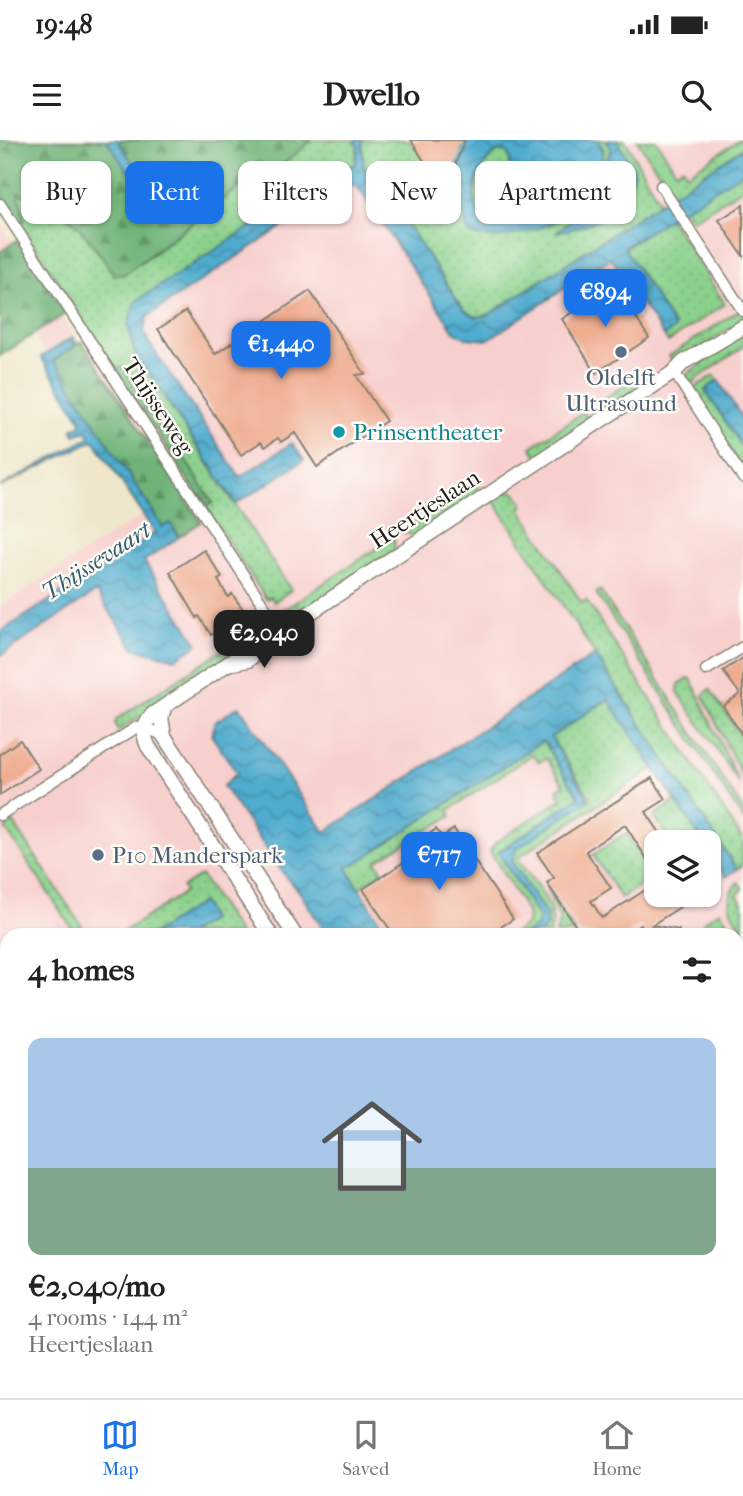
<!DOCTYPE html>
<html lang="en">
<head>
<meta charset="utf-8">
<style>
	body { margin:0; font-family:"IM FELL French Canon",serif; background:#f6f6f6; color:#222; height:100vh; display:flex; flex-direction:column; font-size:26px; white-space:nowrap }
	* { box-sizing:border-box; margin:0 }
	p { font-size:23px; color:#767676 }
	.icon { flex:none; width:38px; height:38px; fill:none; stroke:currentColor; stroke-width:2; stroke-linecap:round; stroke-linejoin:round }
	.map { position:relative; flex:1; overflow:hidden }
	.details { position:absolute; left:0px; top:788px; width:744px; height:471px; display:flex; flex-direction:column; background:#fff; border-radius:21px 21px 0 0; box-shadow:0 2px 5px #0004 }
	.details>* { flex:none }
	.top-card { position:absolute; left:21px; top:21px; width:702px; height:63px; display:flex; gap:14px }
	.controls { position:absolute; left:644px; top:690px; display:grid; gap:14px }
	.controls a { display:grid; place-items:center; width:77px; height:77px; border-radius:14px; background:#fff; box-shadow:0 2px 5px #0004; font-size:35px }
	.price { position:absolute; translate:-50% -60px; padding:0 16px; border-radius:14px; background:#1a73e8; color:#fff; font-size:23px; line-height:46px; filter:drop-shadow(0 2px 4px #0008) }
	.price::after { content:''; position:absolute; left:50%; top:42px; width:21px; height:16px; margin-left:-10px; background:inherit; clip-path:polygon(0 0,100% 0,50% 100%) }
	.price.selected { background:#222; color:#fff }
	ul { padding:0; list-style:none }
	li { display:grid; align-content:center; gap:14px; height:371px; padding:0 28px }
	li+li { border-top:2px solid #e0e0e0 }
	li span { display:grid; place-items:center; height:217px; border-radius:14px; color:#555 }
	li>.icon { margin-inline-start:auto }
	span .icon { width:126px; height:126px; fill:#fffc; stroke-width:1 }
	li b { font-size:30px }
	h2 { display:flex; justify-content:space-between; align-items:center; height:84px; padding:0 28px; font-size:30px }
	.tag { padding:0 24px; border-radius:14px; background:#fff; box-shadow:0 2px 5px #0004; font-size:24px; line-height:63px }
	.tag.selected { background:#1a73e8; color:#fff }
	.status { display:flex; justify-content:space-between; align-items:center; height:49px; padding:0 35px; background:#fff; direction:ltr }
	.status svg { height:19px; fill:currentColor }
	header { display:flex; justify-content:space-between; align-items:center; height:91px; padding:0 28px; background:#fff; font-size:32px; font-weight:800 }
	.dock { display:flex; justify-content:space-around; align-items:center; height:98px; border-top:2px solid #e0e0e0; background:#fff; font-size:19px; color:#767676 }
	.dock a { display:grid; justify-items:center; gap:4px }
	.dock .selected { color:#1a73e8 }
	.map>svg:first-child { display:block }
	.built { fill:#f7d0ce; fill-rule:evenodd }
	.grass { fill:url(#grass-dots); stroke:#547654; stroke-width:2 }
	.forest { fill:url(#forest-firs); stroke:#46684a; stroke-width:2 }
	.pitch { fill:#8bd18c; stroke:#547654; stroke-width:2 }
	.water { fill:url(#water-waves); stroke:#366475; stroke-width:2; fill-rule:evenodd }
	.lines { fill:none; stroke-linecap:round; stroke-linejoin:round }
	.stream { stroke:#50acce; stroke-width:3.5 }
	.building { fill:#efac8f }
	.minor-casing { stroke:#868274; stroke-width:13 }
	.tertiary-casing { stroke:#868274; stroke-width:17 }
	.minor { stroke:#fff; stroke-width:10 }
	.tertiary { stroke:#fff; stroke-width:14 }
	.service-dot { fill:#5c6f8a; stroke:#fdfcf7; stroke-width:2.5 }
	.culture-dot { fill:#0f9aa8; stroke:#fdfcf7; stroke-width:2.5 }
	.labels { text-anchor:middle; dominant-baseline:central; stroke-width:5; stroke-linejoin:round; paint-order:stroke }
	.service-label { font-size:23px; fill:#4e5e75; stroke:#fdfcf7 }
	.street-label { font-size:23px; fill:#1c1c1c; stroke:#fdfcf7 }
	.culture-label { font-size:23px; fill:#0d838f; stroke:#fdfcf7; text-anchor:start }
	.water-label { font-size:24px; font-style:italic; fill:#335d6c; stroke:#fdfcf7 }
</style>
</head>
<body>
<div class="status"><b>19:48</b><svg viewBox="0 0 49 12"><path d="M0 12V9h3v3zM5 12V6h3v6zM10 12V3h3v9zM15 12V0h3v12zM26 1h20v11H26zM47 4h2v5h-2z"/></svg></div>
<header><svg class="icon" aria-label="menu" viewBox="0 0 24 24"><path d="M4 6h16M4 12h16M4 18h16"/></svg>Dwello<svg class="icon" aria-label="search" viewBox="0 0 24 24"><circle cx="10" cy="10" r="6"/><path d="M15 15l6 6"/></svg></header>
<div class="map">
<svg width="743" height="1258" viewBox="0 0 743 1258">
	<defs>
		<pattern id="grass-dots" width="8" height="8" patternUnits="userSpaceOnUse" patternTransform="scale(1.75)"><rect width="8" height="8" fill="#8bd18c"/><path d="M2 2h.1M6 6h.1" fill="none" stroke="#77b378" stroke-width="1.8" stroke-linecap="round"/></pattern>
		<pattern id="forest-firs" width="22" height="20" patternUnits="userSpaceOnUse" patternTransform="scale(1.75)"><rect width="22" height="20" fill="#70b378"/><path d="M5 1l3.5 6h-7zM16 11l3.5 6h-7z" fill="#5b9162"/></pattern>
		<pattern id="water-waves" width="16" height="10" patternUnits="userSpaceOnUse" patternTransform="scale(1.75)"><rect width="16" height="10" fill="#50acce"/><path d="M0 5q4-4 8 0t8 0" fill="none" stroke="#428ba6"/></pattern>
	</defs>
	<rect width="100%" height="100%" fill="#fdfcf7"/>
	<filter id="ink" filterUnits="userSpaceOnUse"><feTurbulence type="fractalNoise" baseFrequency=".0143" numOctaves="2"/><feDisplacementMap in="SourceGraphic" scale="14" xChannelSelector="R" yChannelSelector="G"/><feConvolveMatrix kernelMatrix="1 2 1 2 8 2 1 2 1" color-interpolation-filters="sRGB"/></filter>
	<filter id="wash" filterUnits="userSpaceOnUse"><feTurbulence type="fractalNoise" baseFrequency=".00686" numOctaves="4" result="noise"/><feDisplacementMap in="SourceGraphic" scale="28" xChannelSelector="R" yChannelSelector="G"/><feGaussianBlur stdDeviation="1.57" result="paint"/><feColorMatrix in="noise" values="0 0 0 0 0 0 0 0 0 0 0 0 0 0 0 0 0 1.4 0 .05"/><feComposite in="paint" operator="in"/></filter>
	<g filter="url(#wash)">
		<rect width="100%" height="100%" fill="#efe7cb"/>
		<path class="built" d="M344,0H743V1022L737,1026V794H7V1251H465L454,1258H0V466L146,372L0,142V84L82,208L343,32ZM656,702H709V754H656Z"/>
		<path class="grass" d="M312,0H354L358,7L355,25L135,162L134,211L291,450L274,462L271,457L266,459L205,366L213,363L125,228L115,229L21,84L24,80L17,51L38,63L49,62C78,81 95,106 114,135L144,121L235,50L275,31Z
			M362,0H410C422,13 438,45 430,62L441,72L464,71L467,91L604,10L598,0H606L611,8L592,66L556,92C592,87 629,68 634,29L616,0H625L660,63L488,175L476,177L464,170L376,38L364,28Z
			M637,0H656L676,31L683,27L687,34L739,0H743V8L673,54Z
			M499,11L507,12L510,18L506,54L479,73C468,54 479,21 499,11Z
			M743,32V48L692,80L683,68Z
			M669,77L725,164L668,202L664,196L675,188L623,110Z
			M743,168V180L675,225L669,216Z
			M743,194V207L687,246L686,235Z
			M645,232L651,240L610,268L604,259Z
			M714,235L718,240L705,250L743,308V330L691,250Z
			M584,272L590,281L537,316L531,307Z
			M478,342L479,354L414,396L403,392Z
			M507,350L516,353L524,365L520,368L582,463L586,460L743,700V725L737,729L492,358Z
			M394,397L395,410L292,477L287,479L276,475Z
			M600,450L743,670V679L596,453Z
			M267,481L268,488L262,496L118,591L115,583L117,579Z
			M689,538L691,539L739,643L678,552L679,544Z
			M710,549L743,599V639L703,555Z
			M609,559L654,628L517,718C530,738 563,771 549,794H539L547,785V776L512,722L516,709L590,657L551,597Z
			M543,601L579,657L498,712L539,778C539,792 525,794 513,794L527,784L528,774L490,711L496,702L562,659L557,650L564,645L546,618L539,622L533,614L449,670L451,676L376,721L383,732L359,748L347,729Z
			M676,661L703,702H671L654,676Z
			M13,682L87,794H76L5,688Z
			M626,693L654,737L621,758L593,715Z
			M201,735L239,794H188L211,780L202,763L153,794H120L185,752L182,747Z
			M738,742L743,749L737,755L743,764V790C731,773 721,760 738,742Z
			M545,745L575,792L556,794L560,779Z
			M720,771L730,786L716,794L704,792L703,782Z
			M743,1051V1116L737,1120V1055Z
			M7,1099V1177L0,1162V1104Z
			M0,1200L7,1216V1251H22L25,1258H9L0,1239Z
			M116,1251H182L167,1258H105Z
			M427,1251H501L489,1258H417Z"/>
		<path class="forest" d="M0,0H107L128,32L135,27L118,0H312L275,31L235,50L125,134L114,135C95,106 78,81 49,62L38,63L18,52L24,80L20,84L0,52Z
			M17,100L65,174L0,216V112Z
			M82,201L201,382L179,397L175,390L163,388L54,220Z
			M125,227L213,363L205,366L115,229Z
			M743,888V941L737,945V892Z"/>
		<path class="pitch" d="M737,1224L743,1234V1258H713L709,1251H737Z"/>
		<path class="water" d="M107,0H118L135,27L128,32Z
			M354,0H362L364,28L376,38L464,170L476,177L488,175L743,8V32L624,107L675,188L664,196L611,118L487,200L466,198L454,191L359,49L353,45L343,46L147,177L144,190L149,203L240,337L292,303L304,320L236,364L134,211L128,186L135,162L344,26L355,25L358,7Z
			M465,0H533L536,6L544,7L556,0H598L604,12C599,26 595,46 587,59C573,83 489,110 467,91L464,71L441,72L430,62L433,57L440,66L450,62L456,18ZM499,11L507,12L510,18L506,54L479,73C467,54 480,21 499,11Z
			M606,0H616L634,29C630,68 592,87 556,92L592,66L611,8Z
			M73,197L77,204L54,220L163,387L170,383L179,397L144,421L198,504L175,519L134,508L96,452L0,516V492L155,393L94,300L0,347L90,297L87,291L75,295L72,289L81,285V280L41,217Z
			M718,240L743,279V308L705,250Z
			M595,515L737,729L726,737L709,711V702H703L608,559L551,597L589,660L516,709L512,722L547,776L545,789L539,794H525L538,785L539,778L498,712L579,657L543,601L347,729L388,794H326L299,751L288,740L223,646L237,633L212,596L215,582L239,566L325,692Z
			M202,762L211,780L188,794H153Z
			M22,1251H41L50,1256L58,1251H116L105,1258H25Z"/>
		<g class="lines">
			<path class="stream" d="M737,1110L743,1106"/>
		</g>
		<g id="blocks">
			<path class="building" d="M411,0H465L456,22L451,60L445,66L434,61L424,21Z
				M743,65V116L719,80Z
				M615,145L649,198L596,233L562,179Z
				M310,151L365,234L356,235L386,281L317,327L295,293L281,302L278,298L265,307L261,302L241,315L158,189L186,171L215,214Z
				M204,410L222,437L218,440L228,457L232,454L245,472L211,495L199,476L197,478L170,432Z
				M743,518V596L723,566L740,554L723,531Z
				M20,600L39,629L0,655V614Z
				M652,638L666,659L646,672L666,702H656V733L625,685L586,711L611,748L591,761L602,778L656,743V754H688L676,762L680,767L652,785L679,790L678,794H642L641,785L627,794H581L547,743L554,738L537,713Z
				M436,689L442,697L454,689L513,779L490,794H393L363,749L422,710L418,703Z"/>
		</g>
	</g>
	<g filter="url(#ink)">
		<use href="#blocks" fill-opacity="0" stroke="#868274" stroke-width="2"/>
		<g class="lines">
			<defs>
				<path id="minor" d="M661,46L743,171
					M0,64L281,492
					M674,232L743,338
					M706,530L743,507
					M0,675L137,587H145L164,596
					M737,1040L743,1036
					M0,1097L7,1093
					M737,1132L743,1128
					M405,1258L415,1251
					M525,1258L535,1251"/>
				<path id="tertiary" d="M238,517L153,574C144,584 142,593 148,606L270,794
					M232,523L248,520L281,492L674,232L684,222L743,187
					M164,568L161,577L164,596L294,794
					M567,1251L570,1258
					M583,1251L590,1258"/>
			</defs>
			<use href="#minor" class="minor-casing"/>
			<use href="#tertiary" class="tertiary-casing"/>
			<use href="#minor" class="minor"/>
			<use href="#tertiary" class="tertiary"/>
		</g>
	</g>
	<g class="service-dot">
		<circle cx="621" cy="212" r="7"/>
		<circle cx="98" cy="715" r="7"/>
	</g>
	<circle class="culture-dot" cx="339" cy="292" r="7"/>
	<g class="labels">
		<g class="service-label">
			<text x="621" y="237">Oldelft<tspan x="621" dy="26">Ultrasound</tspan></text>
			<text x="112" y="715" text-anchor="start">P10 Manderspark</text>
		</g>
		<g class="street-label">
			<text transform="translate(158 266) rotate(57)">Thijsseweg</text>
			<text transform="translate(425 369) rotate(-33)">Heertjeslaan</text>
		</g>
		<g class="culture-label">
			<text x="353" y="292">Prinsentheater</text>
		</g>
		<g class="water-label">
			<text transform="translate(96 421) rotate(-33)">Thijssevaart</text>
		</g>
	</g>
</svg>
<div class="controls">
<a><svg class="icon" aria-label="layers" viewBox="0 0 24 24"><path d="M12 4l9 5-9 5-9-5zM3 14l9 5 9-5"/></svg></a>
</div>
<b class="price" style="left:605px;top:189px">€894</b>
<b class="price" style="left:281px;top:241px">€1,440</b>
<b class="price selected" style="left:264px;top:530px">€2,040</b>
<b class="price" style="left:439px;top:752px">€717</b>
<div class="top-card">
<a class="tag">Buy</a>
<a class="tag selected">Rent</a>
<a class="tag">Filters</a>
<a class="tag">New</a>
<a class="tag">Apartment</a>
</div>
<section class="details">
<h2>4 homes<svg class="icon" aria-label="filters" viewBox="0 0 24 24"><path d="M4 7h16M4 17h16"/><circle cx="9" cy="7" r="2"/><circle cx="15" cy="17" r="2"/></svg></h2>
<ul>
<li><span style="background:linear-gradient(#a9c7e8 60%,#7fa58c 0)"><svg class="icon" aria-label="home" viewBox="0 0 24 24"><path d="M3 11l9-7 9 7M6 9v11h12V9"/></svg></span><div><b>€2,040/mo</b><p>4 rooms · 144 m²</p><p>Heertjeslaan</p></div></li>
</ul>
</section>
</div>
<nav class="dock">
<a class="selected"><svg class="icon" aria-label="map" viewBox="0 0 24 24"><path d="M3 6l6-2 6 2 6-2v14l-6 2-6-2-6 2zM9 4v14M15 6v14"/></svg>Map</a>
<a><svg class="icon" aria-label="saved" viewBox="0 0 24 24"><path d="M7 4h10v16l-5-4-5 4z"/></svg>Saved</a>
<a><svg class="icon" aria-label="home" viewBox="0 0 24 24"><path d="M3 11l9-7 9 7M6 9v11h12V9"/></svg>Home</a>
</nav>
</body>
</html>
